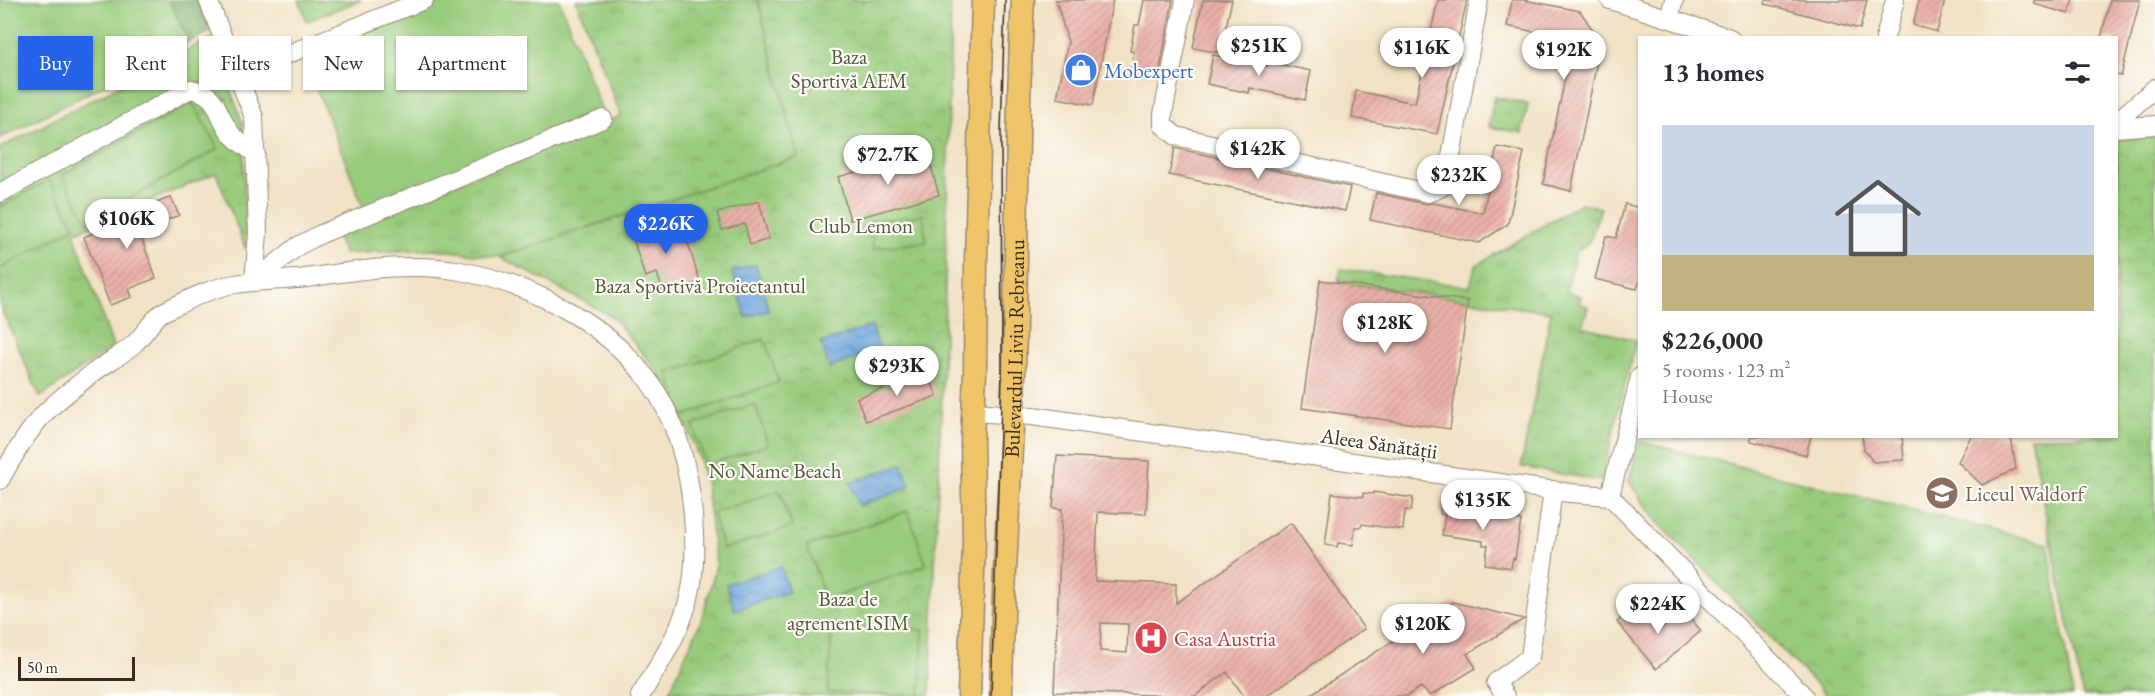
<!DOCTYPE html>
<html lang="en">
<head>
<meta charset="utf-8">
<style>
	body { margin:0; font-family:"EB Garamond",serif; background:#f7f7f7; color:#2b2b33; height:100vh; display:flex; flex-direction:column; font-size:22px; white-space:nowrap }
	* { box-sizing:border-box; margin:0 }
	p { font-size:20px; color:#7c7c81 }
	.icon { flex:none; width:33px; height:33px; fill:none; stroke:currentColor; stroke-width:2; stroke-linecap:round; stroke-linejoin:round }
	.map { position:relative; flex:1; overflow:hidden }
	.sheet { position:absolute; left:1638px; top:36px; width:480px; height:402px; display:flex; flex-direction:column; background:#fff; border-radius:0px; box-shadow:0 2px 4px #0004 }
	.sheet>* { flex:none }
	.guide { position:absolute; left:18px; top:36px; width:570px; height:54px; display:flex; gap:12px }
	.scale { position:absolute; left:18px; bottom:15px; width:117px; box-sizing:border-box; padding-left:6px; border:3px solid #3b2a1e; border-top:0; font-size:16px; line-height:21px; white-space:nowrap; color:#3b2a1e; -webkit-text-stroke:4px #fdfcf7; paint-order:stroke }
	.price { position:absolute; translate:-50% -51px; padding:0 14px; border-radius:21px; background:#fff; color:#222; font-size:20px; line-height:39px; filter:drop-shadow(0 2px 3px #0008) }
	.price::after { content:''; position:absolute; left:50%; top:36px; width:18px; height:14px; margin-left:-9px; background:inherit; clip-path:polygon(0 0,100% 0,50% 100%) }
	.price.on { background:#2563eb; color:#fff }
	ul { padding:0; list-style:none }
	li { display:grid; align-content:center; gap:12px; height:318px; padding:0 24px }
	li+li { border-top:2px solid #e1e1e2 }
	li span { display:grid; place-items:center; height:186px; border-radius:0px; color:#555 }
	li>.icon { margin-inline-start:auto }
	span .icon { width:108px; height:108px; fill:#fffc; stroke-width:1 }
	li b { font-size:26px }
	h2 { display:flex; justify-content:space-between; align-items:center; height:72px; padding:0 24px; font-size:26px }
	.tag { padding:0 21px; border-radius:0px; background:#fff; box-shadow:0 2px 4px #0004; font-size:21px; line-height:54px }
	.tag.on { background:#2563eb; color:#fff }
	.map>svg:first-child { display:block }
	.grass { fill:url(#grass-tufts); stroke:#6a7a4c; stroke-width:1.5 }
	.forest { fill:url(#forest-crowns); stroke:#5a6c44; stroke-width:1.5 }
	.park { fill:url(#park-crowns); stroke:#6a7a4c; stroke-width:1.5 }
	.pitch { fill:#98cb7b; stroke:#6a7a4c; stroke-width:1.5 }
	.water { fill:url(#water-waves); stroke:#54677c; stroke-width:1.5 }
	.building { fill:url(#building-hatch); fill-rule:evenodd }
	.lines { fill:none; stroke-linecap:round; stroke-linejoin:round }
	.minor-casing { stroke:#968672; stroke-width:20 }
	.major-casing { stroke:#968672; stroke-width:25 }
	.minor { stroke:#fff; stroke-width:18 }
	.major { stroke:#efc469; stroke-width:22 }
	.tram { stroke:#3b2a1e; stroke-width:1.5 }
	.labels { text-anchor:middle; dominant-baseline:central; stroke-width:4.5; stroke-linejoin:round; paint-order:stroke }
	.park-label { font-size:21px; fill:#575a3a; stroke:#fdfcf7 }
	.shop-label { font-size:21px; fill:#366cbe; stroke:#fdfcf7; text-anchor:start }
	.street-label { font-size:21px; fill:#3b2a1e; stroke:#fdfcf7 }
	.education-label { font-size:21px; fill:#785e54; stroke:#fdfcf7; text-anchor:start }
	.health-label { font-size:21px; fill:#be3a42; stroke:#fdfcf7; text-anchor:start }
</style>
</head>
<body>
<div class="map">
<svg width="2155" height="696" viewBox="0 0 2155 696">
	<defs>
		<pattern id="grass-tufts" width="24" height="20" patternUnits="userSpaceOnUse" patternTransform="scale(1.5)"><rect width="24" height="20" fill="#98cb7b"/><path d="M3 7l-1-3M5 7V3M7 7l1-3M15 17l-1-3M17 17v-4M19 17l1-3" fill="none" stroke="#84ae6a"/></pattern>
		<pattern id="forest-crowns" width="20" height="18" patternUnits="userSpaceOnUse" patternTransform="scale(1.5)"><rect width="20" height="18" fill="#7aaf6b"/><path d="M2 6a3 3 0 1 1 6 0M12 15a3 3 0 1 1 6 0" fill="none" stroke="#658f57"/></pattern>
		<pattern id="park-crowns" width="20" height="18" patternUnits="userSpaceOnUse" patternTransform="scale(1.5)"><rect width="20" height="18" fill="#98cb7b"/><path d="M2 6a3 3 0 1 1 6 0M12 15a3 3 0 1 1 6 0" fill="none" stroke="#84ae6a"/></pattern>
		<pattern id="water-waves" width="16" height="10" patternUnits="userSpaceOnUse" patternTransform="scale(1.5)"><rect width="16" height="10" fill="#6ca4db"/><path d="M0 5q4-4 8 0t8 0" fill="none" stroke="#5a86b1"/></pattern>
		<pattern id="building-hatch" width="6" height="6" patternUnits="userSpaceOnUse" patternTransform="scale(1.5)"><rect width="6" height="6" fill="#e9b1a9"/><path d="M-1 1l2-2M0 6l6-6M5 7l2-2" fill="none" stroke="#c99891"/></pattern>
	</defs>
	<rect width="100%" height="100%" fill="#fdfcf7"/>
	<filter id="ink" filterUnits="userSpaceOnUse"><feTurbulence type="fractalNoise" baseFrequency=".0167" numOctaves="2"/><feDisplacementMap in="SourceGraphic" scale="12" xChannelSelector="R" yChannelSelector="G"/><feConvolveMatrix kernelMatrix="1 2 1 2 8 2 1 2 1" color-interpolation-filters="sRGB"/></filter>
	<filter id="wash" filterUnits="userSpaceOnUse"><feTurbulence type="fractalNoise" baseFrequency=".008" numOctaves="4" result="noise"/><feDisplacementMap in="SourceGraphic" scale="24" xChannelSelector="R" yChannelSelector="G"/><feGaussianBlur stdDeviation="1.35" result="paint"/><feColorMatrix in="noise" values="0 0 0 0 0 0 0 0 0 0 0 0 0 0 0 0 0 1.4 0 .05"/><feComposite in="paint" operator="in"/></filter>
	<g filter="url(#wash)">
		<rect width="100%" height="100%" fill="#f1e2c5"/>
		<path class="grass" d="M576,0H758L798,157L500,257L433,249L344,254L335,233L621,116Z
			M212,37L243,124L246,250L216,173L74,233L113,347L40,397L0,306V148Z
			M1581,203L1601,208L1589,242L1576,252L1566,292L1581,296L1579,303L1588,307L1582,326L1636,340L1601,481L1521,467L1551,312L1338,282L1341,269L1470,287L1475,266Z
			M1639,441L2048,544L2073,696H1827L1655,519L1629,482Z
			M670,690L770,696H665Z"/>
		<path class="forest" d="M169,0H198L210,32L189,42Z"/>
		<path class="park" d="M758,0H951L944,339L930,696H770L670,690L702,619L716,566L706,487L700,461L685,423L658,372L613,317L500,257L798,157Z
			M1494,97L1528,104L1522,133L1489,127Z
			M2155,137V696H2083L2030,437L2116,436L2117,139Z"/>
		<path class="pitch" d="M0,0H169L189,42L0,138Z
			M299,0H361L307,21Z
			M447,0H559L604,116L364,209L304,56Z
			M192,102L218,149L88,222L62,175Z
			M49,180L75,227L0,269V207Z
			M923,215L926,242L873,248L870,221Z
			M764,339L779,382L683,416L668,373Z
			M755,404L768,445L706,465L693,425Z
			M780,491L792,527L723,549L712,513Z
			M908,511L926,565L826,600L807,546Z
			M832,625L923,630L920,696L828,692Z"/>
		<path class="water" d="M756,265L769,311L746,317L732,271Z
			M872,326L880,350L829,368L821,343Z
			M902,464L910,487L859,506L850,483Z
			M781,567L789,592L734,610L726,584Z"/>
		<g id="blocks">
			<path class="building" d="M1056,0H1113L1093,105L1057,98L1068,42Z
				M1144,0H1173L1159,75L1131,70L1134,52L1130,51L1135,25H1139Z
				M1203,0H1232L1220,53L1193,48Z
				M1438,0H1467L1437,134L1352,118L1356,91L1415,103Z
				M1512,0H1524L1580,11L1601,42L1571,191L1543,184L1573,40L1507,26Z
				M1766,0H1867L1860,29L1765,4Z
				M1919,0H1945L1937,32L1913,25Z
				M2034,0H2073L2069,14L2034,4Z
				M2110,0H2140L2121,76L2116,75V38H2101Z
				M1213,55L1267,66L1268,62L1311,71L1305,100L1250,88L1249,93L1207,84Z
				M1497,147L1524,152L1508,224L1479,243L1370,220L1376,193L1426,204L1433,203L1483,213Z
				M1175,148L1350,187L1345,211L1169,175Z
				M927,152L939,195L850,220L838,177Z
				M171,197L179,215L139,232L156,278L129,289L132,297L110,305L84,237L110,226L109,223Z
				M759,201L769,239L750,245L745,224L722,230L717,213Z
				M1625,204L1640,208V279L1637,289L1595,279L1606,236L1616,238Z
				M680,217L700,282L663,293L657,273L645,277L631,232Z
				M1320,280L1468,301L1450,429L1302,408Z
				M928,373L937,396L866,421L857,398Z
				M1751,436H1811L1806,455L1751,441Z
				M1862,436H1902L1904,460L1873,462L1864,449Z
				M1971,436L2011,438L2016,469L1982,485L1958,462Z
				M1057,456L1149,461L1146,514L1098,512L1095,581L1176,584V603L1291,523L1364,629L1266,696H1244L1227,672L1195,696L1054,692L1062,509L1053,508ZM1101,623L1128,624L1127,653L1100,651Z
				M1373,492L1413,498L1411,511L1405,510L1403,530L1362,524L1361,527H1355L1353,545L1338,543L1337,547L1325,545L1332,493L1363,497V493L1373,494Z
				M1442,501L1482,507L1481,509L1491,511L1490,515L1521,520L1515,559L1513,558L1511,568L1485,564L1488,545H1483V541L1442,535L1445,515L1440,514Z
				M1453,602L1524,619L1467,654L1476,668L1430,696L1421,687L1407,696H1308Z
				M1637,605L1658,631L1684,610L1701,631L1656,669L1617,622Z"/>
		</g>
	</g>
	<g filter="url(#ink)">
		<use href="#blocks" fill-opacity="0" stroke="#968672" stroke-width="1.5"/>
		<g class="lines">
			<defs>
				<path id="minor" d="M208,0L254,117L258,234L254,281
					M1185,0L1163,114V125L1176,136L1428,193L1442,187L1447,179L1479,0
					M1610,0L1730,38
					M1669,18L1674,0
					M1885,38L1895,0
					M238,74L424,0
					M2116,122L2155,88
					M2116,128L2155,125
					M0,193L190,89C222,94 215,116 233,136C239,143 249,148 256,154
					M254,281L298,246L321,234L603,119
					M973,412L1032,416L1570,493L1610,496L1804,696
					M0,480C12,458 25,435 42,416C57,400 76,386 93,373C106,363 122,355 134,344C143,336 155,316 163,312C185,301 210,288 235,284C259,280 283,281 306,278C355,271 406,262 455,270C528,283 603,320 648,380C676,417 689,468 693,515C695,545 696,579 686,608C677,637 656,670 640,696
					M1610,496L1640,377
					M1505,696L1496,682L1530,657L1553,490"/>
				<g id="major">
					<path d="M969,696L974,540L972,441L975,372L976,261L983,0"/>
					<path id="s1" d="M1001,696C1002,588 1011,481 1014,373C1017,249 1016,124 1023,0"/>
				</g>
			</defs>
			<use href="#minor" class="minor-casing"/>
			<use href="#major" class="major-casing"/>
			<use href="#minor" class="minor"/>
			<use href="#major" class="major"/>
			<path class="tram" d="M991,696L1002,373L1001,132L1005,0"/>
		</g>
	</g>
	<defs>
		<symbol id="shop-disc" viewBox="-11 -11 22 22"><circle r="9.5" fill="#3f7fe0" stroke="#fdfcf7"/><path d="M-5-2.5h2.3a2.7 3.5 0 0 1 5.4 0H5L5.5 6h-11ZM-1.5-2.5h3a1.5 2.3 0 0 0-3 0Z" fill="#fff"/></symbol>
		<symbol id="school-disc" viewBox="-11 -11 22 22"><circle r="9.5" fill="#8d6e63" stroke="#fdfcf7"/><path d="M0-5L7-2L0 1L-7-2ZM-4 1L0 2.5L4 1V4Q0 6-4 4Z" fill="#fff"/></symbol>
		<symbol id="hospital-disc" viewBox="-11 -11 22 22"><circle r="9.5" fill="#e0444e" stroke="#fdfcf7"/><path d="M-5-5h3v3.5h4V-5h3V5h-3V1.5h-4V5h-3Z" fill="#fff"/></symbol>
	</defs>
	<g fill-rule="evenodd">
		<use href="#shop-disc" x="1062" y="51" width="38" height="38"/>
		<use href="#school-disc" x="1923" y="474" width="38" height="38"/>
		<use href="#hospital-disc" x="1132" y="619" width="38" height="38"/>
	</g>
	<g class="labels">
		<g class="park-label">
			<text x="849" y="56">Baza<tspan x="849" dy="24">Sportivă AEM</tspan></text>
			<text x="861" y="225">Club Lemon</text>
			<text x="700" y="285">Baza Sportivă Proiectantul</text>
			<text x="775" y="470">No Name Beach</text>
			<text x="848" y="598">Baza de<tspan x="848" dy="24">agrement ISIM</tspan></text>
		</g>
		<g class="shop-label">
			<text x="1104" y="70">Mobexpert</text>
		</g>
		<g class="street-label">
			<text stroke="none"><textPath href="#s1" startOffset="348">Bulevardul Liviu Rebreanu</textPath></text>
			<text transform="translate(1379 443) rotate(8)">Aleea Sănătății</text>
		</g>
		<g class="education-label">
			<text x="1965" y="493">Liceul Waldorf</text>
		</g>
		<g class="health-label">
			<text x="1174" y="638">Casa Austria</text>
		</g>
	</g>
</svg>
<div class="scale">50 m</div>
<b class="price" style="left:1259px;top:77px">$251K</b>
<b class="price" style="left:1422px;top:79px">$116K</b>
<b class="price" style="left:1564px;top:81px">$192K</b>
<b class="price" style="left:1258px;top:180px">$142K</b>
<b class="price" style="left:888px;top:186px">$72.7K</b>
<b class="price" style="left:1459px;top:206px">$232K</b>
<b class="price" style="left:127px;top:250px">$106K</b>
<b class="price on" style="left:666px;top:255px">$226K</b>
<b class="price" style="left:1385px;top:354px">$128K</b>
<b class="price" style="left:897px;top:397px">$293K</b>
<b class="price" style="left:1483px;top:531px">$135K</b>
<b class="price" style="left:1658px;top:635px">$224K</b>
<b class="price" style="left:1423px;top:655px">$120K</b>
<div class="guide">
<a class="tag on">Buy</a>
<a class="tag">Rent</a>
<a class="tag">Filters</a>
<a class="tag">New</a>
<a class="tag">Apartment</a>
</div>
<section class="sheet">
<h2>13 homes<svg class="icon" aria-label="filters" viewBox="0 0 24 24"><path d="M4 7h16M4 17h16"/><circle cx="9" cy="7" r="2"/><circle cx="15" cy="17" r="2"/></svg></h2>
<ul>
<li><span style="background:linear-gradient(#c9d6e8 70%,#c2b280 0)"><svg class="icon" aria-label="home" viewBox="0 0 24 24"><path d="M3 11l9-7 9 7M6 9v11h12V9"/></svg></span><div><b>$226,000</b><p>5 rooms · 123 m²</p><p>House</p></div></li>
</ul>
</section>
</div>
</body>
</html>
